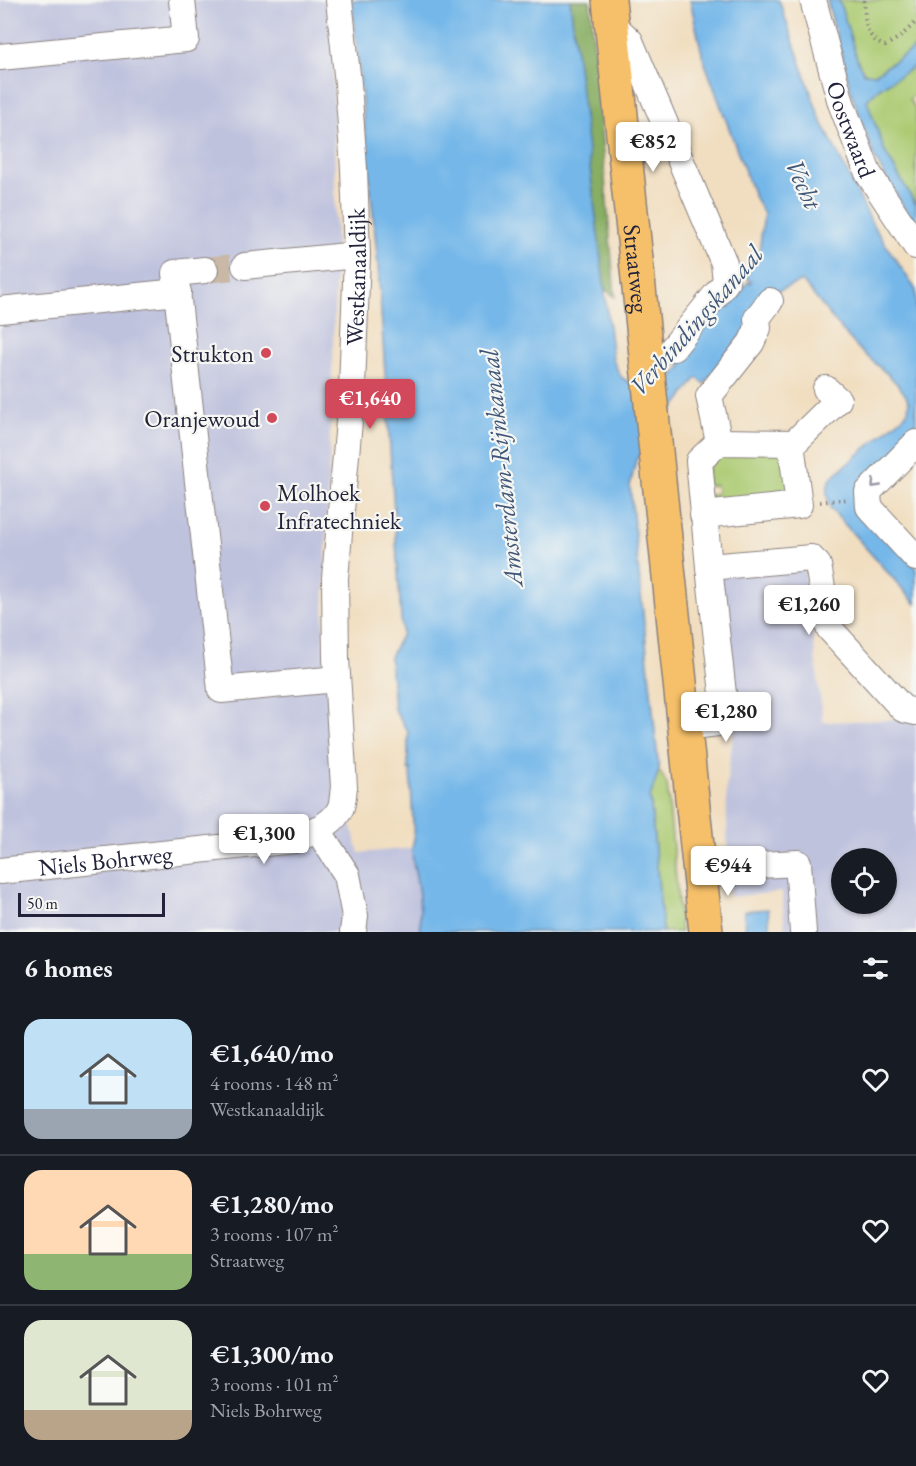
<!DOCTYPE html>
<html lang="en">
<head>
<meta charset="utf-8">
<style>
	body { margin:0; font-family:"EB Garamond",serif; background:#242831; color:#f1f3f6; height:100vh; display:flex; flex-direction:column; font-size:22px; white-space:nowrap }
	* { box-sizing:border-box; margin:0 }
	p { font-size:20px; color:#9ea1a6 }
	.icon { flex:none; width:33px; height:33px; fill:none; stroke:currentColor; stroke-width:2; stroke-linecap:round; stroke-linejoin:round }
	.map { position:relative; height:932px; overflow:hidden }
	.drawer { display:flex; flex-direction:column; background:#171b24; flex:1 }
	.drawer>* { flex:none }
	.controls { position:absolute; left:831px; top:848px; display:grid; gap:12px }
	.controls a { display:grid; place-items:center; width:66px; height:66px; border-radius:50%; background:#171b24; box-shadow:0 2px 4px #0004; font-size:30px }
	.scale { position:absolute; left:18px; bottom:15px; width:147px; box-sizing:border-box; padding-left:6px; border:3px solid #22223b; border-top:0; font-size:16px; line-height:21px; white-space:nowrap; color:#22223b; -webkit-text-stroke:4px #f6f6f2; paint-order:stroke }
	.price { position:absolute; translate:-50% -51px; padding:0 14px; border-radius:6px; background:#fff; color:#222; font-size:20px; line-height:39px; filter:drop-shadow(0 2px 3px #0008) }
	.price::after { content:''; position:absolute; left:50%; top:36px; width:18px; height:14px; margin-left:-9px; background:inherit; clip-path:polygon(0 0,100% 0,50% 100%) }
	.price.selected { background:#d1495b; color:#fff }
	ul { padding:0; list-style:none }
	li { display:flex; align-items:center; gap:18px; height:150px; padding:0 24px }
	li+li { border-top:2px solid #363941 }
	li span { display:grid; place-items:center; flex:none; width:168px; height:120px; border-radius:18px; color:#555 }
	li>.icon { margin-inline-start:auto }
	span .icon { width:72px; height:72px; fill:#fffc; stroke-width:1 }
	li b { font-size:26px }
	h2 { display:flex; justify-content:space-between; align-items:center; height:72px; padding:0 24px; font-size:26px }
	.map>svg:first-child { display:block }
	.industrial { fill:#bfc2dd; fill-rule:evenodd }
	.green { fill:#abca71; stroke:#667656; stroke-width:1.5 }
	.forest { fill:#88ae63; stroke:#55684f; stroke-width:1.5 }
	.water { fill:#74b7e9; stroke:#4b6c92; stroke-width:1.5 }
	.lines { fill:none; stroke-linecap:round; stroke-linejoin:round }
	.minor-tunnel { stroke:#c8b8a5; stroke-width:26; stroke-dasharray:26 13; stroke-linecap:butt }
	.minor-casing { stroke:#8a807e; stroke-width:28 }
	.major-casing { stroke:#8a807e; stroke-width:36 }
	.path { stroke:#8a807e; stroke-width:4; stroke-dasharray:1.5 4.5; stroke-linecap:butt }
	.minor { stroke:#fff; stroke-width:26 }
	.major { stroke:#f6c06b; stroke-width:33 }
	.oneway { stroke:#9c9ca7 }
	.poi-dot { fill:#d1495b; stroke:#f6f6f2; stroke-width:2 }
	.labels { text-anchor:middle; dominant-baseline:central; stroke-width:4.5; stroke-linejoin:round; paint-order:stroke }
	.street-label { font-size:24px; fill:#22223b; stroke:#f6f6f2 }
	.poi-label { font-size:24px; fill:#22223b; stroke:#f6f6f2; text-anchor:end }
	.water-label { font-size:26px; font-style:italic; fill:#3f5678; stroke:#f6f6f2 }
</style>
</head>
<body>
<div class="map">
<svg width="916" height="932" viewBox="0 0 916 932">
	<rect width="100%" height="100%" fill="#f6f6f2"/>
	<filter id="ink" filterUnits="userSpaceOnUse"><feTurbulence type="fractalNoise" baseFrequency=".0167" numOctaves="2"/><feDisplacementMap in="SourceGraphic" scale="12" xChannelSelector="R" yChannelSelector="G"/><feConvolveMatrix kernelMatrix="1 2 1 2 8 2 1 2 1" color-interpolation-filters="sRGB"/></filter>
	<filter id="wash" filterUnits="userSpaceOnUse"><feTurbulence type="fractalNoise" baseFrequency=".008" numOctaves="4" result="noise"/><feDisplacementMap in="SourceGraphic" scale="24" xChannelSelector="R" yChannelSelector="G"/><feGaussianBlur stdDeviation="1.35" result="paint"/><feColorMatrix in="noise" values="0 0 0 0 0 0 0 0 0 0 0 0 0 0 0 0 0 1.4 0 .05"/><feComposite in="paint" operator="in"/></filter>
	<g filter="url(#wash)">
		<rect width="100%" height="100%" fill="#f1dec0"/>
		<path class="industrial" d="M0,0H327L333,61L336,255L323,643L345,803L359,853L413,848L418,887L421,932H0Z
			M804,565L823,722L913,719L916,722V932H785L782,892L729,897L726,788L735,722L717,573ZM842,858H886V903H842Z"/>
		<path class="green" d="M839,0H916V47L875,74L864,73L858,62Z
			M916,65V95L909,99L916,110V205L885,152L867,101C877,85 901,77 916,65Z
			M723,450H781L795,502L718,510L708,495L717,493L716,485L707,486L708,466Z
			M659,770L667,784L681,932H663L650,797Z"/>
		<path class="forest" d="M570,0H590L615,297L604,288Z"/>
		<path class="water" d="M352,0H570L613,360L621,377L643,391C648,390 657,390 663,387C672,382 673,371 682,367L676,361L724,303L730,307V304L741,294L740,292L748,282L750,283L751,281L746,277L759,252L764,214L754,196L703,58L690,0H779L819,116L874,227L916,290V437L861,489L916,569V604L831,509C826,496 825,489 832,477L905,415L908,411L909,402C900,381 876,365 860,350C839,328 821,304 802,281L768,295L751,325L704,384L697,378L695,380L636,460L630,486L659,770L650,797L663,932H421C420,917 420,902 418,888C416,872 409,854 414,839L410,769H408V732L394,709L390,657L402,634L378,265Z
			M827,0H839L858,62L864,73L875,74L916,47V65C901,77 877,85 867,101L885,152L916,205V228L875,159L853,98Z
			M768,909L770,932H745L744,911Z"/>
	</g>
	<g filter="url(#ink)">
		<g class="lines">
			<path class="minor-tunnel" d="M205,270L245,266"/>
			<defs>
				<g id="minor">
					<path id="s1" d="M813,0L841,103L868,173L916,246"/>
					<path d="M612,24L630,41L724,263L726,282L673,348"/>
					<path d="M0,57L186,39L182,0"/>
					<path d="M245,266L357,255"/>
					<path d="M205,270L175,273L221,690L337,679"/>
					<path d="M0,310L178,292"/>
					<path d="M719,442L709,396L751,343L758,328L757,318L770,301"/>
					<path d="M916,443L868,492L869,507L916,558"/>
					<path d="M703,515L799,505L792,451L794,443L838,400L826,389"/>
					<path d="M709,567L811,558L818,565L829,628L903,709L916,712"/>
					<path d="M684,727L718,723L724,703L709,567L699,461L719,442L794,443"/>
					<path d="M317,829L347,875L355,916L353,932"/>
					<path d="M698,868L798,863L803,932"/>
					<path id="s2" d="M0,871L294,840C311,832 334,825 341,807C343,801 343,793 344,787L336,658L335,578L352,388L357,255L354,169L348,84L339,0"/>
				</g>
				<g id="major">
					<path id="s3" d="M609,0L706,932"/>
				</g>
			</defs>
			<use href="#minor" class="minor-casing"/>
			<use href="#major" class="major-casing"/>
			<path class="path" d="M864,0C865,20 865,39 885,46L900,37L916,22
				M820,502L848,499"/>
			<use href="#minor" class="minor"/>
			<use href="#major" class="major"/>
		</g>
		<defs><path id="oneway-chevron" d="M-2-3.5L2.5 0L-2 3.5" fill="none" stroke-width="1.6" stroke-linecap="round" stroke-linejoin="round" transform="scale(1.5)"/></defs>
		<use class="oneway" href="#oneway-chevron" transform="translate(875 484) rotate(134)"/>
	</g>
	<g class="poi-dot">
		<circle cx="266" cy="353" r="6"/>
		<circle cx="272" cy="418" r="6"/>
		<circle cx="265" cy="506" r="6"/>
	</g>
	<g class="labels">
		<g class="street-label">
			<text stroke="none"><textPath href="#s1" startOffset="135">Oostwaard</textPath></text>
			<text stroke="none"><textPath href="#s3" startOffset="270">Straatweg</textPath></text>
			<text stroke="none"><textPath href="#s2" startOffset="886">Westkanaaldijk</textPath></text>
			<text stroke="none"><textPath href="#s2" startOffset="106">Niels Bohrweg</textPath></text>
		</g>
		<g class="poi-label">
			<text x="254" y="353">Strukton</text>
			<text x="260" y="418">Oranjewoud</text>
			<text x="277" y="492" text-anchor="start">Molhoek<tspan x="277" dy="28">Infratechniek</tspan></text>
		</g>
		<g class="water-label">
			<text transform="translate(804 184) rotate(66)">Vecht</text>
			<text transform="translate(696 320) rotate(-49)">Verbindingskanaal</text>
			<text transform="translate(501 468) rotate(-96)">Amsterdam-Rijnkanaal</text>
		</g>
	</g>
</svg>
<div class="controls">
<a><svg class="icon" aria-label="locate" viewBox="0 0 24 24"><circle cx="12" cy="12" r="6"/><path d="M12 2v4M12 18v4M2 12h4M18 12h4"/></svg></a>
</div>
<div class="scale">50 m</div>
<b class="price" style="left:653px;top:173px">€852</b>
<b class="price selected" style="left:370px;top:430px">€1,640</b>
<b class="price" style="left:809px;top:636px">€1,260</b>
<b class="price" style="left:726px;top:743px">€1,280</b>
<b class="price" style="left:264px;top:865px">€1,300</b>
<b class="price" style="left:728px;top:897px">€944</b>
</div>
<section class="drawer">
<h2>6 homes<svg class="icon" aria-label="filters" viewBox="0 0 24 24"><path d="M4 7h16M4 17h16"/><circle cx="9" cy="7" r="2"/><circle cx="15" cy="17" r="2"/></svg></h2>
<ul>
<li><span style="background:linear-gradient(#bfe0f5 75%,#9aa5b1 0)"><svg class="icon" aria-label="home" viewBox="0 0 24 24"><path d="M3 11l9-7 9 7M6 9v11h12V9"/></svg></span><div><b>€1,640/mo</b><p>4 rooms · 148 m²</p><p>Westkanaaldijk</p></div><svg class="icon" aria-label="heart" viewBox="0 0 24 24"><path d="M12 20l-8-8c-3-5 5-10 8-4 3-6 11-1 8 4z"/></svg></li>
<li><span style="background:linear-gradient(#ffd9b3 70%,#8fb573 0)"><svg class="icon" aria-label="home" viewBox="0 0 24 24"><path d="M3 11l9-7 9 7M6 9v11h12V9"/></svg></span><div><b>€1,280/mo</b><p>3 rooms · 107 m²</p><p>Straatweg</p></div><svg class="icon" aria-label="heart" viewBox="0 0 24 24"><path d="M12 20l-8-8c-3-5 5-10 8-4 3-6 11-1 8 4z"/></svg></li>
<li><span style="background:linear-gradient(#dfe7d0 75%,#b9a48a 0)"><svg class="icon" aria-label="home" viewBox="0 0 24 24"><path d="M3 11l9-7 9 7M6 9v11h12V9"/></svg></span><div><b>€1,300/mo</b><p>3 rooms · 101 m²</p><p>Niels Bohrweg</p></div><svg class="icon" aria-label="heart" viewBox="0 0 24 24"><path d="M12 20l-8-8c-3-5 5-10 8-4 3-6 11-1 8 4z"/></svg></li>
</ul>
</section>
</body>
</html>
